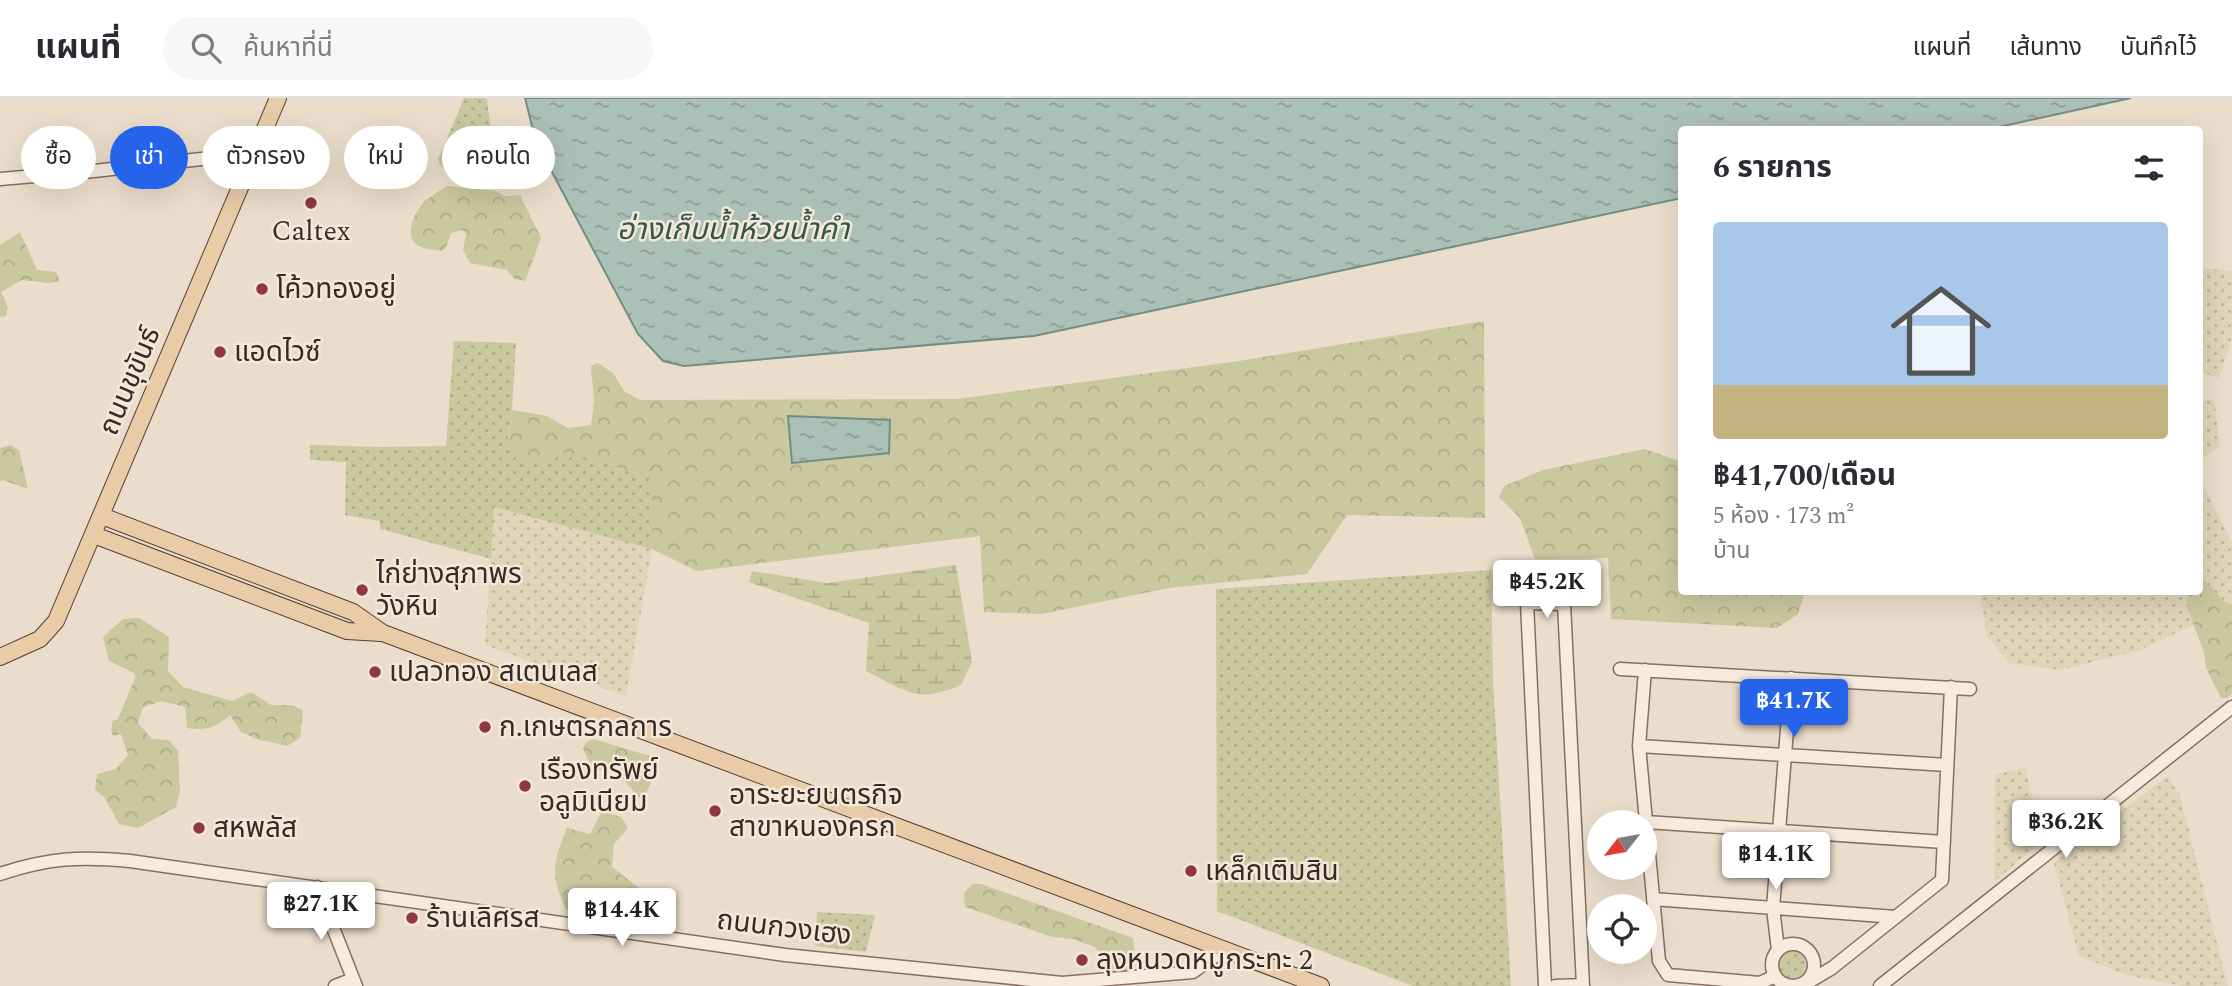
<!DOCTYPE html>
<html lang="th">
<head>
<meta charset="utf-8">
<style>
	body { margin:0; font-family:Spectral,"Noto Sans Thai",serif; background:#f7f7f7; color:#2b2b33; height:100vh; display:flex; flex-direction:column; font-size:26px; white-space:nowrap }
	* { box-sizing:border-box; margin:0 }
	p { font-size:23px; color:#7c7c81 }
	.icon { flex:none; width:38px; height:38px; fill:none; stroke:currentColor; stroke-width:2; stroke-linecap:round; stroke-linejoin:round }
	.map { position:relative; flex:1; overflow:hidden }
	.sheet { position:absolute; left:1678px; top:28px; width:525px; height:469px; display:flex; flex-direction:column; background:#fff; border-radius:7px; box-shadow:0 7px 28px #0002 }
	.sheet>* { flex:none }
	.top-card { position:absolute; left:21px; top:28px; width:665px; height:63px; display:flex; gap:14px }
	.needle { width:46px; rotate:239deg }
	.tools { position:absolute; left:1587px; top:712px; display:grid; gap:14px }
	.tools a { display:grid; place-items:center; width:70px; height:70px; border-radius:50%; background:#fff; box-shadow:0 7px 28px #0002; font-size:35px }
	.price { position:absolute; translate:-50% -60px; padding:0 16px; border-radius:7px; background:#fff; color:#222; font-size:23px; line-height:46px; filter:drop-shadow(0 2px 4px #0008) }
	.price::after { content:''; position:absolute; left:50%; top:42px; width:21px; height:16px; margin-left:-10px; background:inherit; clip-path:polygon(0 0,100% 0,50% 100%) }
	.price.selected { background:#2563eb; color:#fff }
	ul { padding:0; list-style:none }
	li { display:grid; align-content:center; gap:14px; height:371px; padding:0 35px }
	li+li { border-top:2px solid #e1e1e2 }
	li span { display:grid; place-items:center; height:217px; border-radius:7px; color:#555 }
	li>.icon { margin-inline-start:auto }
	span .icon { width:126px; height:126px; fill:#fffc; stroke-width:1 }
	li b { font-size:30px }
	h2 { display:flex; justify-content:space-between; align-items:center; height:84px; padding:0 35px; font-size:30px }
	.pill { padding:0 24px; border-radius:32px; background:#fff; box-shadow:0 7px 28px #0002; font-size:24px; line-height:63px }
	.pill.selected { background:#2563eb; color:#fff }
	header { display:flex; align-items:center; gap:42px; box-sizing:border-box; height:98px; padding:0 35px; background:#fff; border-bottom:2px solid #e1e1e2 }
	header strong { font-size:33px }
	nav { display:flex; gap:38px; margin-inline-start:auto; font-size:24px }
	.search { width:490px; height:63px; background:#f7f7f7; display:flex; align-items:center; gap:18px; box-sizing:border-box; padding:0 24px; border-radius:38px; color:#7c7c81; font-size:26px }
	.map>svg:first-child { display:block }
	.farmland { fill:url(#farmland-dots) }
	.grass { fill:url(#grass-dots) }
	.forest { fill:url(#forest-crowns) }
	.wetland { fill:url(#wetland-marsh) }
	.water { fill:url(#water-ripples); stroke:#728e83; stroke-width:2 }
	.lines { fill:none; stroke-linecap:round; stroke-linejoin:round }
	.minor-casing { stroke:#876f60; stroke-width:15 }
	.major-casing { stroke:#553e34; stroke-width:18 }
	.minor { stroke:#f7ebde; stroke-width:12 }
	.major { stroke:#eacba7; stroke-width:16 }
	.poi-dot { fill:#913644; stroke:#f3e8da; stroke-width:2.5 }
	.labels { text-anchor:middle; dominant-baseline:central; stroke-width:5; stroke-linejoin:round; paint-order:stroke }
	.poi-label { font-size:28px; fill:#392a22; stroke:#f3e8da; text-anchor:start }
	.street-label { font-size:28px; fill:#392a22; stroke:#f3e8da }
	.water-label { font-size:30px; font-style:italic; fill:#33574f; stroke:#f3e8da }
</style>
</head>
<body>
<header>
<strong>แผนที่</strong>
<div class="search"><svg class="icon" aria-label="search" viewBox="0 0 24 24"><circle cx="10" cy="10" r="6"/><path d="M15 15l6 6"/></svg>ค้นหาที่นี่</div>
<nav><a>แผนที่</a><a>เส้นทาง</a><a>บันทึกไว้</a></nav>
</header>
<div class="map">
<svg width="2232" height="888" viewBox="0 0 2232 888">
	<defs>
		<pattern id="farmland-dots" width="8" height="8" patternUnits="userSpaceOnUse" patternTransform="scale(1.75)"><rect width="8" height="8" fill="#e0d4b9"/><path d="M2 2h.1M6 6h.1" fill="none" stroke="#c1b69f" stroke-width="1.8" stroke-linecap="round"/></pattern>
		<pattern id="grass-dots" width="8" height="8" patternUnits="userSpaceOnUse" patternTransform="scale(1.75)"><rect width="8" height="8" fill="#c9c89f"/><path d="M2 2h.1M6 6h.1" fill="none" stroke="#adac89" stroke-width="1.8" stroke-linecap="round"/></pattern>
		<pattern id="forest-crowns" width="20" height="18" patternUnits="userSpaceOnUse" patternTransform="scale(1.75)"><rect width="20" height="18" fill="#c9c89f"/><path d="M2 6a3 3 0 1 1 6 0M12 15a3 3 0 1 1 6 0" fill="none" stroke="#adac89"/></pattern>
		<pattern id="wetland-marsh" width="20" height="14" patternUnits="userSpaceOnUse" patternTransform="scale(1.75)"><rect width="20" height="14" fill="#c9c89f"/><path d="M1 5h8M5 5V1M11 12h8M15 12V8" fill="none" stroke="#adac89"/></pattern>
		<pattern id="water-ripples" width="26" height="14" patternUnits="userSpaceOnUse" patternTransform="scale(1.75)"><rect width="26" height="14" fill="#abc0b7"/><path d="M2 4q2-2 4 0t4 0M15 11q2-2 4 0t4 0" fill="none" stroke="#8c9c94"/></pattern>
	</defs>
	<rect width="100%" height="100%" fill="#ebddcb"/>
	<path class="farmland" d="M2200,170L2232,173V240L2219,280L2200,274Z
		M2214,301L2220,348L2200,362V303Z
		M2200,380L2232,445V509L2140,552L2060,572L2009,565L1987,538L1980,494H2200Z
		M494,409L652,451L626,598L485,547Z
		M2025,669L2043,742L1994,784L1995,677Z
		M2167,678L2180,697L2228,888H2182L2126,877L2079,858L2054,765Z"/>
	<path class="grass" d="M464,0H487C489,28 495,51 507,76L503,77L441,69L438,62Z
		M454,243L516,245L512,312L508,340L550,366L557,355L585,357L641,378L652,374V451L494,409L491,461L380,431V423L345,417L346,364L310,362V347L379,349L446,348Z
		M1491,472L1493,582L1511,888H1413L1217,813L1216,491Z
		M817,814L875,817L866,854L815,848Z
		M1778 867a14 14 0 1 1 28 0a14 14 0 1 1-28 0Z"/>
	<path class="forest" d="M447,88L496,93L505,98L520,97L541,140L525,183L515,181L507,172L470,165L463,152L466,136L462,132L451,135L446,150L441,153C435,152 425,151 419,148C403,140 414,114 424,104C427,101 442,91 447,88Z
		M20,134L37,172L56,174L60,183L49,185L22,182L1,194L8,209L6,218L0,219V147Z
		M1484,223L1485,420L1347,417L1307,476L1169,490L1042,516L984,514L980,438L697,473L652,451V374L641,378L585,357L557,355L550,366C533,365 520,363 507,350L512,312L547,318L568,330L591,327L594,303L591,268L598,265L613,275L624,293L640,302L957,301L1239,263Z
		M11,347L19,352L28,391L3,382L0,383V350Z
		M1645,351L1682,364V494H1805L1798,516L1777,530L1611,521L1608,460L1535,461L1520,420L1499,399L1504,388L1543,372Z
		M2203,481L2225,504L2232,508V596L2227,600H2221L2206,570L2204,555L2187,508L2188,494H2200V483Z
		M139,520L169,539L168,573L183,589L232,603L251,594L271,607H291L303,612L300,640L287,648L257,641L241,634L230,617C216,630 206,633 187,630L185,609L162,603L143,609L138,625L152,641L169,642L178,653L180,693L176,709L138,730L119,726L104,699L95,692L97,676L116,671L128,657L121,636L113,638L111,631L113,623L118,621L135,580L134,575L109,563L103,539L123,521Z
		M593,641L650,658L653,662L654,678L644,699H639L623,681L612,674L592,670L583,651L585,645Z
		M602,713L621,719L628,730L614,746L612,769L639,790L642,820L625,828L592,822L566,811C550,778 553,763 567,730L590,736Z
		M972,786H981L1133,840L1134,849L1131,872L1123,876L1113,871L1095,849L1073,841L1052,839L965,809L964,795Z"/>
	<path class="wetland" d="M956,467L972,564L961,587C916,606 907,593 866,573L869,525L749,484L752,473L827,485Z"/>
	<path class="water" d="M525,0H2131L1990,31L1682,32V100L1034,238L684,268L663,263L638,236L536,44Z
		M788,318L890,322L889,355L792,365Z"/>
	<g class="lines">
		<defs>
			<path id="minor" d="M0,81L94,73L255,55
				M1620,571L1970,591
				M1645,572L1639,648L1659,863L1668,877L1760,885L1775,878
				M1639,648L1947,667
				M1646,724L1944,744
				M0,776C48,760 80,758 130,763L785,857L1062,885L1193,874L1225,851
				M317,789L356,888
				M1653,801L1896,819
				M1772 867a21 21 0 1 1 42 0a21 21 0 1 1-42 0Z
				M1778,852L1773,810L1791,580
				M335,888L353,881
				M1545,888L1527,505L1564,506L1583,887L1555,888
				M1802,888L1832,870L1942,782L1951,589
				M1880,888L2232,609"/>
			<path id="major" d="M102,418L353,514L383,535L1321,888
				M94,437L347,533L381,535
				M0,559L40,541L56,523L278,0"/>
		</defs>
		<use href="#minor" class="minor-casing"/>
		<use href="#major" class="major-casing"/>
		<use href="#minor" class="minor"/>
		<use href="#major" class="major"/>
	</g>
	<g class="poi-dot">
		<circle cx="311" cy="105" r="7"/>
		<circle cx="262" cy="191" r="7"/>
		<circle cx="220" cy="254" r="7"/>
		<circle cx="362" cy="492" r="7"/>
		<circle cx="375" cy="574" r="7"/>
		<circle cx="485" cy="629" r="7"/>
		<circle cx="525" cy="688" r="7"/>
		<circle cx="715" cy="713" r="7"/>
		<circle cx="199" cy="730" r="7"/>
		<circle cx="1191" cy="773" r="7"/>
		<circle cx="412" cy="820" r="7"/>
		<circle cx="1082" cy="862" r="7"/>
	</g>
	<g class="labels">
		<g class="poi-label">
			<text x="311" y="133" text-anchor="middle">Caltex</text>
			<text x="276" y="191">โค้วทองอยู่</text>
			<text x="234" y="254">แอดไวซ์</text>
			<text x="376" y="476">ไก่ย่างสุภาพร<tspan x="376" dy="32">วังหิน</tspan></text>
			<text x="389" y="574">เปลวทอง สเตนเลส</text>
			<text x="499" y="629">ก.เกษตรกลการ</text>
			<text x="539" y="672">เรืองทรัพย์<tspan x="539" dy="32">อลูมิเนียม</tspan></text>
			<text x="729" y="697">อาระยะยนตรกิจ<tspan x="729" dy="32">สาขาหนองครก</tspan></text>
			<text x="213" y="730">สหพลัส</text>
			<text x="1205" y="773">เหล็กเติมสิน</text>
			<text x="426" y="820">ร้านเลิศรส</text>
			<text x="1096" y="862">ลุงหนวดหมูกระทะ 2</text>
		</g>
		<g class="street-label">
			<text transform="translate(130 283) rotate(-67)">ถนนขุขันธ์</text>
			<text transform="translate(784 830) rotate(7)">ถนนกวงเฮง</text>
		</g>
		<g class="water-label">
			<text x="733" y="132">อ่างเก็บน้ำห้วยน้ำคำ</text>
		</g>
	</g>
</svg>
<div class="tools">
<a><svg class="needle" viewBox="-14 -14 28 28"><path d="M0-13l5 13h-10z" fill="#e53935"/><path d="M0 13l5-13h-10z" fill="#7c7c81"/></svg></a>
<a><svg class="icon" aria-label="locate" viewBox="0 0 24 24"><circle cx="12" cy="12" r="6"/><path d="M12 2v4M12 18v4M2 12h4M18 12h4"/></svg></a>
</div>
<b class="price" style="left:1547px;top:522px">฿45.2K</b>
<b class="price selected" style="left:1794px;top:641px">฿41.7K</b>
<b class="price" style="left:2066px;top:762px">฿36.2K</b>
<b class="price" style="left:1776px;top:794px">฿14.1K</b>
<b class="price" style="left:321px;top:844px">฿27.1K</b>
<b class="price" style="left:622px;top:850px">฿14.4K</b>
<div class="top-card">
<a class="pill">ซื้อ</a>
<a class="pill selected">เช่า</a>
<a class="pill">ตัวกรอง</a>
<a class="pill">ใหม่</a>
<a class="pill">คอนโด</a>
</div>
<section class="sheet">
<h2>6 รายการ<svg class="icon" aria-label="filters" viewBox="0 0 24 24"><path d="M4 7h16M4 17h16"/><circle cx="9" cy="7" r="2"/><circle cx="15" cy="17" r="2"/></svg></h2>
<ul>
<li><span style="background:linear-gradient(#a9c7e8 75%,#c2b280 0)"><svg class="icon" aria-label="home" viewBox="0 0 24 24"><path d="M3 11l9-7 9 7M6 9v11h12V9"/></svg></span><div><b>฿41,700/เดือน</b><p>5 ห้อง · 173 m²</p><p>บ้าน</p></div></li>
</ul>
</section>
</div>
</body>
</html>
